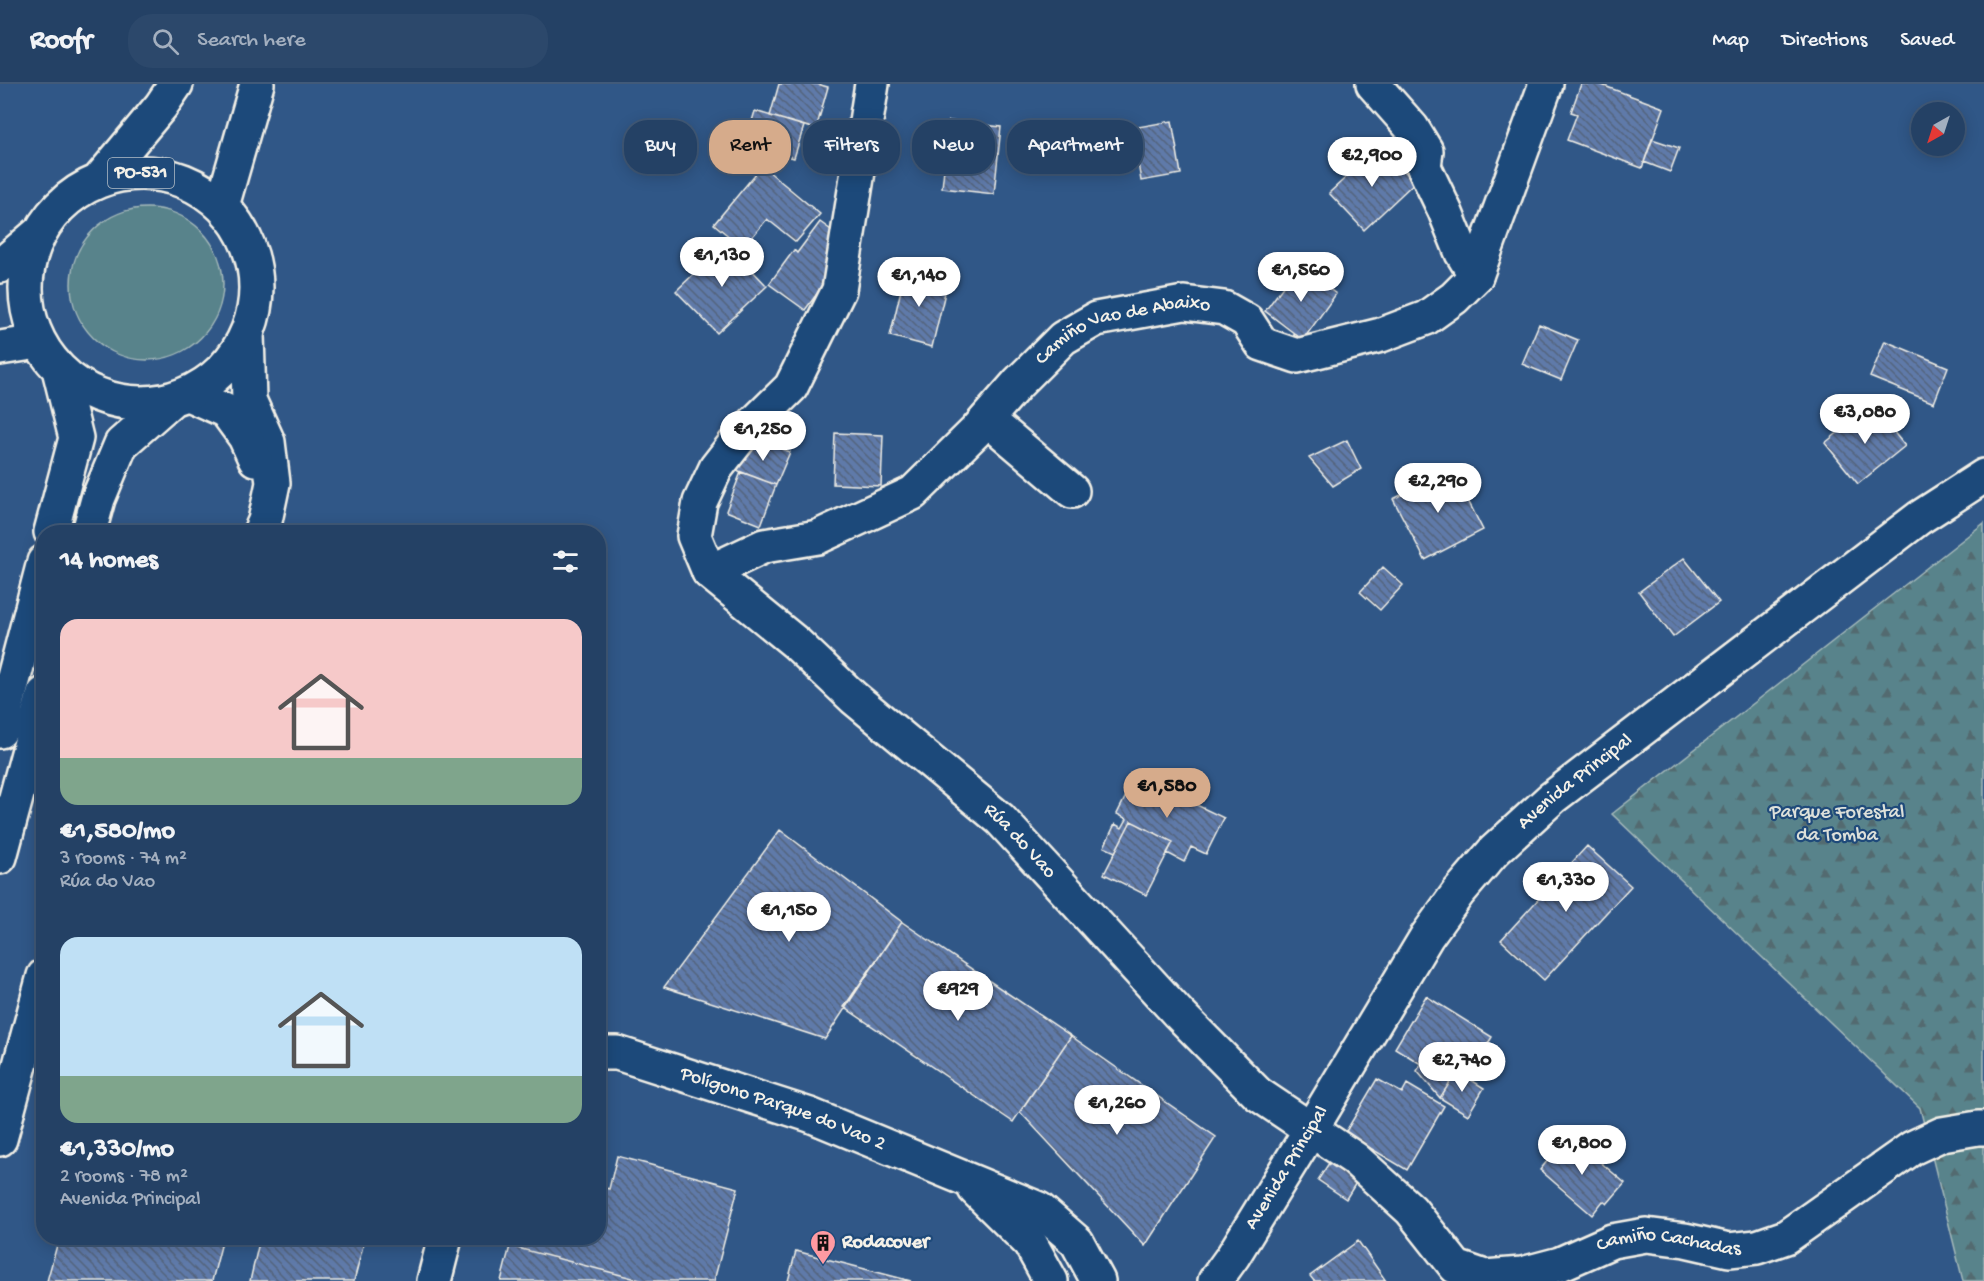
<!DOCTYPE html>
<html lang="en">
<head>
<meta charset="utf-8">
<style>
	body { margin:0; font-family:"Gochi Hand",sans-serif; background:#2c486b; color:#f1f3f6; height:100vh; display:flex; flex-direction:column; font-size:22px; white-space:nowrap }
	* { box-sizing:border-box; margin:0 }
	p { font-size:20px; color:#a3afbf }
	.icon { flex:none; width:33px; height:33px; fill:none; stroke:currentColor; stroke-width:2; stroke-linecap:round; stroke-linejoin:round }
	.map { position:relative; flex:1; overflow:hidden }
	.side { position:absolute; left:36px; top:441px; width:570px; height:720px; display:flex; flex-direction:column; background:#244165; border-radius:24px; box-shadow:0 3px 15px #0003,0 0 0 2px #415a79 }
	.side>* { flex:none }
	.guide { position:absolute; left:624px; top:36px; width:570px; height:54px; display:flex; gap:12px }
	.needle { width:39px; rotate:219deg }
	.tools { position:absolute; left:1911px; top:18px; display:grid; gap:12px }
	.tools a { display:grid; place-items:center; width:54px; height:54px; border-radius:50%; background:#244165; box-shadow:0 3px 15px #0003,0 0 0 2px #415a79; font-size:30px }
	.price { position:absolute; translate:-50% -51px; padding:0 14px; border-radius:21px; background:#fff; color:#222; font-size:20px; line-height:39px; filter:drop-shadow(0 2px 3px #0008) }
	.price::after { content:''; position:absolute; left:50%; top:36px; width:18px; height:14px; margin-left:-9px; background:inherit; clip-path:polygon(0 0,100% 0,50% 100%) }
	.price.selected { background:#d6ab8b; color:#111 }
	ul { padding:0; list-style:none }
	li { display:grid; align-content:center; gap:12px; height:318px; padding:0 24px }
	li span { display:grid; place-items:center; height:186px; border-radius:18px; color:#555 }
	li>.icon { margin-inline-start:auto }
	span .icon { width:108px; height:108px; fill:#fffc; stroke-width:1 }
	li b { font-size:26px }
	h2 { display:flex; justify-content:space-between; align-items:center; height:72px; padding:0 24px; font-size:26px }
	.chip { padding:0 21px; border-radius:24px; background:#244165; box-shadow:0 3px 15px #0003,0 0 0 2px #415a79; font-size:21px; line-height:54px }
	.chip.selected { background:#d6ab8b; color:#111 }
	header { display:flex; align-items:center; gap:36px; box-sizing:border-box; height:84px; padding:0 30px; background:#244165; border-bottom:2px solid #415a79 }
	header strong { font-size:28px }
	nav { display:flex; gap:33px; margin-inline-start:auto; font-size:21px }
	.search { width:420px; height:54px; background:#2c486b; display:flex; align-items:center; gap:15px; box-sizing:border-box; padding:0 21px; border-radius:24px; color:#a3afbf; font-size:22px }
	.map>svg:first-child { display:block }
	.green { fill:#58838b; stroke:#a6baba; stroke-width:1.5 }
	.forest { fill:url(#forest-firs); stroke:#a6baba; stroke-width:1.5 }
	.building { fill:url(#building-back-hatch); stroke:#f4f1e8; stroke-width:1.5 }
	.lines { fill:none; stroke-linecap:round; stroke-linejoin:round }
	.minor-casing { stroke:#f4f1e8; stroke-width:38 }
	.major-casing { stroke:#f4f1e8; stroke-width:38 }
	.minor { stroke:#1f4a7a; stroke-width:33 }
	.major { stroke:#1f4a7a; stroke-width:33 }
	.labels { text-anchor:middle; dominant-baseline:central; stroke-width:4.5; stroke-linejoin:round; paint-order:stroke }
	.shield { fill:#1f4a7a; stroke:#b4bfc7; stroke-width:1.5 }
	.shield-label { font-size:18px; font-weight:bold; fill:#f4f1e8 }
	.street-label { font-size:20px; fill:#f4f1e8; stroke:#1f4a7a }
	.park-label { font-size:20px; fill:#dde0da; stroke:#1f4a7a }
	.poi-label { font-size:20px; font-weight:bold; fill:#f4f1e8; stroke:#1f4a7a; text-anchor:start }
</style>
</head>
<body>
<header>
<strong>Roofr</strong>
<div class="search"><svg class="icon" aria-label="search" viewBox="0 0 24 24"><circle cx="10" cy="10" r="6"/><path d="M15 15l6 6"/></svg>Search here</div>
<nav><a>Map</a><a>Directions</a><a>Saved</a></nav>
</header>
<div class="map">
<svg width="1984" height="1197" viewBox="0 0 1984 1197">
	<defs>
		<pattern id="forest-firs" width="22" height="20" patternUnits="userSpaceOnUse" patternTransform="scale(1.5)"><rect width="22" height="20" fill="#58838b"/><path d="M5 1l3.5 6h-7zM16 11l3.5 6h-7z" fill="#526b6f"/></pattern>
		<pattern id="building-back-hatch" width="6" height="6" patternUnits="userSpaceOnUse" patternTransform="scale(1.5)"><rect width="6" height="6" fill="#5e7aa9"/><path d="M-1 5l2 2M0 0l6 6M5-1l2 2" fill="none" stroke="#55647c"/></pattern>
	</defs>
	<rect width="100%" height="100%" fill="#305787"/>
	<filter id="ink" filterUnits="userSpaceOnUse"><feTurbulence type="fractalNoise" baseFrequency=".0167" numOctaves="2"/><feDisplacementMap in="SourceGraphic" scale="12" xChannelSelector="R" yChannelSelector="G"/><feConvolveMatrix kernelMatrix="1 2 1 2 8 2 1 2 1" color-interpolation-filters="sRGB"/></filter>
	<g filter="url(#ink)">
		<path class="green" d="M71 200a76 76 0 1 1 152 0a76 76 0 1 1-152 0Z"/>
		<path class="forest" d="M1984,439V1197H1963L1920,1024L1612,730Z"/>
		<path class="building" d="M779,0H817L828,3L816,45L770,32Z
			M1581,0H1599L1664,24L1642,84L1567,56L1577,30L1571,28Z
			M755,27L804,42L794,74L777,69L772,84L741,75Z
			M949,37L1001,43L994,110L942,104Z
			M1172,37L1181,90L1141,97L1132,44Z
			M1652,55L1679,64L1670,88L1644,78Z
			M1380,62L1415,98L1364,146L1329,109Z
			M762,82L820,130L796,158L767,135L743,164L714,140Z
			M820,138L842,154L840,167L824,188L830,192L805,226L769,200L794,166L797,169Z
			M726,159L767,202L717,249L676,207Z
			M1298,182L1336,210L1303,256L1265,227Z
			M906,185L948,196L932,263L890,252Z
			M1539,240L1578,256L1561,296L1522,280Z
			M1885,257L1948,283L1934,319L1870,293Z
			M1872,321L1905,362L1858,400L1825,359Z
			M835,349L883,351L881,402L833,400Z
			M758,355L790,368L776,401L731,384Z
			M1347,356L1361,385L1333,402L1309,374Z
			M1452,385L1483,446L1425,476L1393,415Z
			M741,388L776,401L761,441L726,427Z
			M1684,474L1719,518L1673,553L1639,508Z
			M1383,483L1403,501L1380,526L1360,508Z
			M1136,692L1224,734L1206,770L1191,763L1184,778L1167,769L1173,758L1131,737L1115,768L1104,763L1115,740L1122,744L1127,735L1117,730Z
			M1131,737L1173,758L1146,811L1104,790Z
			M780,746L902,838L825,955L664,903Z
			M1587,762L1631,802L1544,896L1501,856Z
			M902,838L1071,952L1013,1038L844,923Z
			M1426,912L1492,953L1468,993L1457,987L1440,1014L1417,987L1421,980L1395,964Z
			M1071,952L1216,1053L1145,1162L1020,1028Z
			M1457,987L1484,1004L1468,1031L1440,1014Z
			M1377,995L1402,1009L1407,1000L1444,1022L1407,1086L1345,1049Z
			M1568,1051L1625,1099L1607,1120L1603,1117L1592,1131L1540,1086Z
			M617,1072L738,1104L714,1197H644L510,1162L512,1154H598V1102L609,1105Z
			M1331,1076L1359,1094L1346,1115L1318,1096Z
			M59,1154H223L212,1197H47Z
			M260,1154H365L354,1197H250Z
			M1358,1157L1386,1197H1314L1310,1192Z
			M510,1162L644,1197H501Z
			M796,1167L911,1197H788Z"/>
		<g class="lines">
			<defs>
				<g id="minor">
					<path id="s1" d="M872,0L839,206L791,303L741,352L716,384L700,418L694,452L709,488L796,559L854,614L1000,735L1178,929L1258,1010L1355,1075L1411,1126L1456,1183L1485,1193L1522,1190L1560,1180L1612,1157L1646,1151L1685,1156L1729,1166L1757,1163L1786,1153L1912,1064L1942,1050L1978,1044H1984"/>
					<path d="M1373,0L1412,44L1426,67L1424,83L1445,127L1462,169L1476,192"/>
					<path d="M0,182L40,148"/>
					<path d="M247,250L249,316L268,358L273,399L265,437L260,448"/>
					<path d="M0,264L38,258"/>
					<path d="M188,310L226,327L245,353L255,375"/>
					<path d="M987,335L1072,407"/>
					<path id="s2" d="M709,488L764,462L818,453L913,409L976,347L1018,299L1063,254L1096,235L1184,219L1224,224L1247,237L1262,260L1297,272L1381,251L1426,234L1454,214L1476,192L1546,0"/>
					<path id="s3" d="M598,969H617L810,1031L1039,1125L1077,1158L1098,1197"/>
					<path d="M0,1055L44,892"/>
					<path d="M975,1105L1030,1159L1051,1197"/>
					<path d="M434,1197L445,1154"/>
					<path id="s4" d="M1215,1197L1233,1172L1310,1047L1427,852L1458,809L1494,767L1552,714L1919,434L1984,392"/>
				</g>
				<path id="major" d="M26 204a115 115 0 1 1 230 0a115 115 0 1 1-230 0Z
					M100,95L161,22L176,0
					M222,122L257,0
					M51,448L76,354L59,285
					M89,448L98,415L121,360L171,316
					M0,647L44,478
					M0,773L44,610"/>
			</defs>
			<use href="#minor" class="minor-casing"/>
			<use href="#major" class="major-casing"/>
			<use href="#minor" class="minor"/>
			<use href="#major" class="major"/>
		</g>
	</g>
	<defs>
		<symbol id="building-pin" viewBox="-11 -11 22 30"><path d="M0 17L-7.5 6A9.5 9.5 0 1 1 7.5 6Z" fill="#ff9aa2" stroke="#1f4a7a"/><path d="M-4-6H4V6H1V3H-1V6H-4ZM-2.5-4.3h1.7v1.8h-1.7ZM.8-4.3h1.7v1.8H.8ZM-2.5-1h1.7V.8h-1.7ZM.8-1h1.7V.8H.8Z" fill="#111"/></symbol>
	</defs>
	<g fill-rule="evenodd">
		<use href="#building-pin" x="808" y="1144" width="30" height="40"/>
	</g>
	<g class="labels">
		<rect class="shield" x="108" y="74" width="66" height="30" rx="4.5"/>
		<g class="shield-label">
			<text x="141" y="89">PO-531</text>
		</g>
		<g class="street-label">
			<text stroke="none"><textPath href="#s2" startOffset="496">Camiño Vao de Abaixo</textPath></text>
			<text stroke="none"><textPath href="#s4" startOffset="620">Avenida Principal</textPath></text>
			<text stroke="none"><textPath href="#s1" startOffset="950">Rúa do Vao</textPath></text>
			<text stroke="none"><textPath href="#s3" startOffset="194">Polígono Parque do Vao 2</textPath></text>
			<text stroke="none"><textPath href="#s4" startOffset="134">Avenida Principal</textPath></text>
			<text stroke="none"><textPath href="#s1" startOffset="1784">Camiño Cachadas</textPath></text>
		</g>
		<g class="park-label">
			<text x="1837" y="729">Parque Forestal<tspan x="1837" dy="23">da Tomba</tspan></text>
		</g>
		<g class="poi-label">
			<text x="842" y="1159">Rodacover</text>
		</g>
	</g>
</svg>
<div class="tools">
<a><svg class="needle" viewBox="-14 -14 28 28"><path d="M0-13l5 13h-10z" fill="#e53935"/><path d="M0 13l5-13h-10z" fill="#a3afbf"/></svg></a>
</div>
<b class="price" style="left:1372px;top:104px">€2,900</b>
<b class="price" style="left:722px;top:204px">€1,130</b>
<b class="price" style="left:1301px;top:219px">€1,560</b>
<b class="price" style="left:919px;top:224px">€1,140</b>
<b class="price" style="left:1865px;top:361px">€3,080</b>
<b class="price" style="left:763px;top:378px">€1,250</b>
<b class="price" style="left:1438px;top:430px">€2,290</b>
<b class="price selected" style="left:1167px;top:735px">€1,580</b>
<b class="price" style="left:1566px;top:829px">€1,330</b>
<b class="price" style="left:789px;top:859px">€1,150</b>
<b class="price" style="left:958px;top:938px">€929</b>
<b class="price" style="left:1462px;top:1009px">€2,740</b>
<b class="price" style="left:1117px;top:1052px">€1,260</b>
<b class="price" style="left:1582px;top:1092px">€1,800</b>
<div class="guide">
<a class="chip">Buy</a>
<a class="chip selected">Rent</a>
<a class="chip">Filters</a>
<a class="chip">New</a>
<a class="chip">Apartment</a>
</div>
<section class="side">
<h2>14 homes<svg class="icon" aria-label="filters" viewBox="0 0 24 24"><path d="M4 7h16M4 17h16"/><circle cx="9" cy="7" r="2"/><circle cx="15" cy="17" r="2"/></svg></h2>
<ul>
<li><span style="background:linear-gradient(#f6c9c9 75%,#7fa58c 0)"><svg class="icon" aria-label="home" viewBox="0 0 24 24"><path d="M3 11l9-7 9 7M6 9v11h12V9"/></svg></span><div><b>€1,580/mo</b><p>3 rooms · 74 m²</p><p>Rúa do Vao</p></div></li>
<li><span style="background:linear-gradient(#bfe0f5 75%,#7fa58c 0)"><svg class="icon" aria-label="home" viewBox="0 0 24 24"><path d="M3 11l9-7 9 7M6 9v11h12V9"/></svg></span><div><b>€1,330/mo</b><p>2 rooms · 78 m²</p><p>Avenida Principal</p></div></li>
</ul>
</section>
</div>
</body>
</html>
